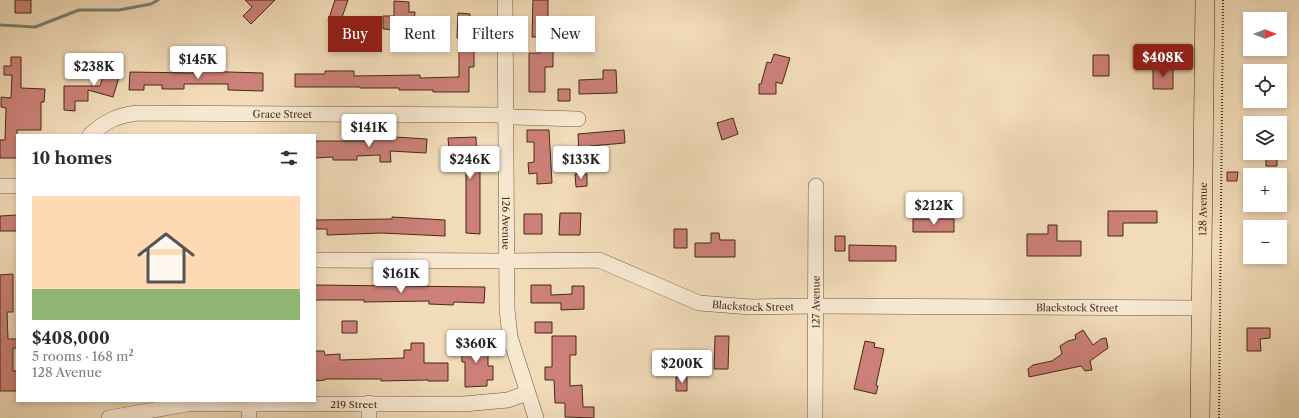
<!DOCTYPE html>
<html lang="en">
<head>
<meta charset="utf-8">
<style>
	body { margin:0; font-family:"Libre Caslon Text",serif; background:#f2f2f3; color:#2b2b33; height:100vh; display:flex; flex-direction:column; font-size:15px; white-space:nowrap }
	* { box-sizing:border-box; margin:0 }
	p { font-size:13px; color:#7c7c81 }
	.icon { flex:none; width:22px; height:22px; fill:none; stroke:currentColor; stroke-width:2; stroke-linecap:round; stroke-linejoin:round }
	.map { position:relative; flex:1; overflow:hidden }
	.details { position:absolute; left:16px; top:134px; width:300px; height:268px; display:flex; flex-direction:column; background:#fff; border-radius:0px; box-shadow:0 2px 6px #0003 }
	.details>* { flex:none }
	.banner { position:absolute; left:328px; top:16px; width:380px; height:36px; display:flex; gap:8px }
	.needle { width:26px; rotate:90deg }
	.buttons { position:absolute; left:1243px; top:12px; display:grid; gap:8px }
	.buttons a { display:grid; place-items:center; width:44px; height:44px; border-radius:0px; background:#fff; box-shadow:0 2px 6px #0003; font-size:20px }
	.price { position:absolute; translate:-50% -34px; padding:0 9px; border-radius:4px; background:#fff; color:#222; font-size:13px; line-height:26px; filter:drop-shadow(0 1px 2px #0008) }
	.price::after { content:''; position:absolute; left:50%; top:24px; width:12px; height:9px; margin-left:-6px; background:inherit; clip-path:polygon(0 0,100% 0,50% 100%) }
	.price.current { background:#8f2418; color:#fff }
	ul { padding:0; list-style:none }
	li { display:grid; align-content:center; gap:8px; height:212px; padding:0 16px }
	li+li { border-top:1px solid #e1e1e2 }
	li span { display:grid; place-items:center; height:124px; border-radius:0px; color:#555 }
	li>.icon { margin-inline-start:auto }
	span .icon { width:72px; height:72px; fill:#fffc; stroke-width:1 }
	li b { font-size:17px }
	h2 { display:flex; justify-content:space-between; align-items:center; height:48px; padding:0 16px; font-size:17px }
	.pill { padding:0 14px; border-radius:0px; background:#fff; box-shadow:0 2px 6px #0003; font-size:14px; line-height:36px }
	.pill.current { background:#8f2418; color:#fff }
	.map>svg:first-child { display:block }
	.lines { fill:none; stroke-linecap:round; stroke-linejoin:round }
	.stream { stroke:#7a8075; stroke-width:3 }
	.building { fill:#cc8079; stroke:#452b11 }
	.minor-casing { stroke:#70573b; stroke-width:16 }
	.major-casing { stroke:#452b11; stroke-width:20 }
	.path { stroke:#452b11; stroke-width:2; stroke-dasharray:1 2; stroke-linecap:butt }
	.minor { stroke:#f7e8d2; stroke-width:15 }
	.major { stroke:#f2dbb9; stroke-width:19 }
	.labels { text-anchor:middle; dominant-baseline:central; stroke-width:4; stroke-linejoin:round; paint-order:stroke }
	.street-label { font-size:10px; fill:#452b11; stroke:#f7e8d2 }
</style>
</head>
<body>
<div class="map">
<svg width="1299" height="418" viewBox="0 0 1299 418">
	<rect width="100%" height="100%" fill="#f2dbb9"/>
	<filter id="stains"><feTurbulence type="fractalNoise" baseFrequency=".005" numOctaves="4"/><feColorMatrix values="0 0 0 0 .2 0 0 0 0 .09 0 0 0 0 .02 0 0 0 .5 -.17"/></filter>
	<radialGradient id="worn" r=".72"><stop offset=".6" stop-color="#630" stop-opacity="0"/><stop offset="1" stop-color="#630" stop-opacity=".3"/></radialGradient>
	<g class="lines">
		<path class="stream" d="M0,25L35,27L79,10H119L151,4L158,0"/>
	</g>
	<path class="building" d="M15,0H31V13H15Z
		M245,0H275L251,24L243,16L252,7Z
		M335,0H348L339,26L328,21Z
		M533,0H548V26H553V67H545V92H529V53H540V37H532Z
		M394,1L409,2V12H415L414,26H396V30L383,29V16H394Z
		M458,13L470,14L469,45H474V67H469V92H433V90H399V88H360V87H295V74H325V71H354V76L420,75V78L459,77V38H457Z
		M774,54L790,58L782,84L776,82V94H759V84H761L767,62L771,63Z
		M1093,55H1109V76H1093Z
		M11,57H21V88L45,89L44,102H41V130H17V158H0V140H5L6,108L1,107V97L11,98L12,75H4V66H11Z
		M108,60L123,64L113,97L88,90V101H75V111L64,110V86H100Z
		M1153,67H1173V89H1153Z
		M603,70H616L617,93L579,94V80L603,79Z
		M193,71L263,73V91L228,90V84H184V89H162V85H144V90H129L130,72L193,73Z
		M558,89H570V101H558Z
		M733,118L738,134L722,140L717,123Z
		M527,130H549L552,183L537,184V173L529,174L528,163L534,162V142H527Z
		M624,130L625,143L590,146L591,153L579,154L578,134Z
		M395,137L427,139L426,153L390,151L391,162H380V155L357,156V160H333V157L315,158V141H367V138Z
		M476,137L477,164H480V234L466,233V156H456V150H449L448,138Z
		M1266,154H1277V166H1266Z
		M1227,172H1238L1237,181H1227Z
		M575,174H587V186L576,187Z
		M1108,211H1157V223H1123V236H1108Z
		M560,213H581L580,235H559Z
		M524,214H542V234H524Z
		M17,215V231H0V216Z
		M392,217L445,220V236L381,233L327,235V229H315V220L392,219Z
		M913,219H954V232H913Z
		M1048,225H1057V241H1081V256H1027V234H1048Z
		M674,229H687V248H674Z
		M711,233H719L720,240H735V257H695V243H711Z
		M835,236H845V251H835Z
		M849,245L896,246V261H849Z
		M13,274V312H7L8,339H17V348H13V371H17V391H0V275Z
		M315,285L485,287L484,303L454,302L453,305L429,304V301L364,302V300H315Z
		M531,285H551V295L572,294V286H584V309L561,310V303H531Z
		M342,321H357V333H342Z
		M535,322H552V333H535Z
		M1247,328H1270V338L1260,339L1261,351H1247Z
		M1083,330L1093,345L1101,339L1106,338L1108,348L1090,361L1092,370L1085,371L1081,366L1029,377L1028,369L1033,365L1052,361L1062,354L1060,346L1068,341L1076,339L1075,335Z
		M552,336H576V355H570V386L582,385L583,407H594V418L565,417V403H555L554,380H545V367H552Z
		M715,336H729L728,369H714Z
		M461,338H477V348H488V366H493V380H487V386L465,387V362H462Z
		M865,341L875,343L874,347L884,349L876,385L878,386L876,394L854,389Z
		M411,343H424V363H448V381H428V380L381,381V379H325V380L315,381V351H324L325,355L340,354V360L404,358V350H411Z
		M676,377H687V391H676Z"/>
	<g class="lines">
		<defs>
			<g id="minor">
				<path id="s1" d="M505,0L507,309L510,337L536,418"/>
				<path id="s2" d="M90,135C106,121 116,116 137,113L505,115L514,117L578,119"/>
				<path d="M0,186H17"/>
				<path id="s3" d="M315,260L506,261L599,260L699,303L751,307L815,306L1201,308"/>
				<path id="s4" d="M109,418L187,404H464L508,400L527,393"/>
				<path d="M249,418V403"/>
				<path d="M369,418V403"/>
				<path id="s5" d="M815,418L816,186"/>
			</g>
			<g id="major">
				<path id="s6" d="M1200,418L1205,0"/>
			</g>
		</defs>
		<use href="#minor" class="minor-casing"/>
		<use href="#major" class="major-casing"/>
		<path class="path" d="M1219,418L1223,0"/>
		<use href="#minor" class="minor"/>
		<use href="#major" class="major"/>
	</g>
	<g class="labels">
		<g class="street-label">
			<text stroke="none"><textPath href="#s2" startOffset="198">Grace Street</textPath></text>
			<text stroke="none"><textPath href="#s6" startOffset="209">128 Avenue</textPath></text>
			<text stroke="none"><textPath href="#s1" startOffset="223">126 Avenue</textPath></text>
			<text stroke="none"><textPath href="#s5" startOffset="116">127 Avenue</textPath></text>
			<text stroke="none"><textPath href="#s3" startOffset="447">Blackstock Street</textPath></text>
			<text stroke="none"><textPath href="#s3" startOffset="771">Blackstock Street</textPath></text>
			<text stroke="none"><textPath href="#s4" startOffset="246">219 Street</textPath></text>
		</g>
	</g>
	<rect width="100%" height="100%" filter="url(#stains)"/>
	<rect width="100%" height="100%" fill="url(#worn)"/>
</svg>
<div class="buttons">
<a><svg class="needle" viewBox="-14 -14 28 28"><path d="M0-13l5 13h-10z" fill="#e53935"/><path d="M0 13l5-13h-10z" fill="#7c7c81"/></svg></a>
<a><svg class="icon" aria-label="locate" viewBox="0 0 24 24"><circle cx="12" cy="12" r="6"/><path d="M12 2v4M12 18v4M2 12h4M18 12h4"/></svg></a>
<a><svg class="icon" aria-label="layers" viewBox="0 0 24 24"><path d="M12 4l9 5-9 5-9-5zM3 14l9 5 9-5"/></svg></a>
<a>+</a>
<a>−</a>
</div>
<b class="price current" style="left:1163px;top:78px">$408K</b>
<b class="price" style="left:198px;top:80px">$145K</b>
<b class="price" style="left:94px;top:87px">$238K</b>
<b class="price" style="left:369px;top:148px">$141K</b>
<b class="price" style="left:470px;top:180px">$246K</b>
<b class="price" style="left:581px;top:180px">$133K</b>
<b class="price" style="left:934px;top:226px">$212K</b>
<b class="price" style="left:401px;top:294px">$161K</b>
<b class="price" style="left:476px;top:364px">$360K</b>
<b class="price" style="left:682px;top:384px">$200K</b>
<div class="banner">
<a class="pill current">Buy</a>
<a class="pill">Rent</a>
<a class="pill">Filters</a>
<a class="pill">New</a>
</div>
<section class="details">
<h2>10 homes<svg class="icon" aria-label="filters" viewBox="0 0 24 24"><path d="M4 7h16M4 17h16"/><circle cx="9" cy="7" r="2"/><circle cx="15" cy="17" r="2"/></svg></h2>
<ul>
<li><span style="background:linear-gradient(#ffd9b3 75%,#8fb573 0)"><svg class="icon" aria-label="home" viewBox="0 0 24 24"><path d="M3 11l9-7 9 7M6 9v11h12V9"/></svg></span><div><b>$408,000</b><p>5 rooms · 168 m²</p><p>128 Avenue</p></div></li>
</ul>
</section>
</div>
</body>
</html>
